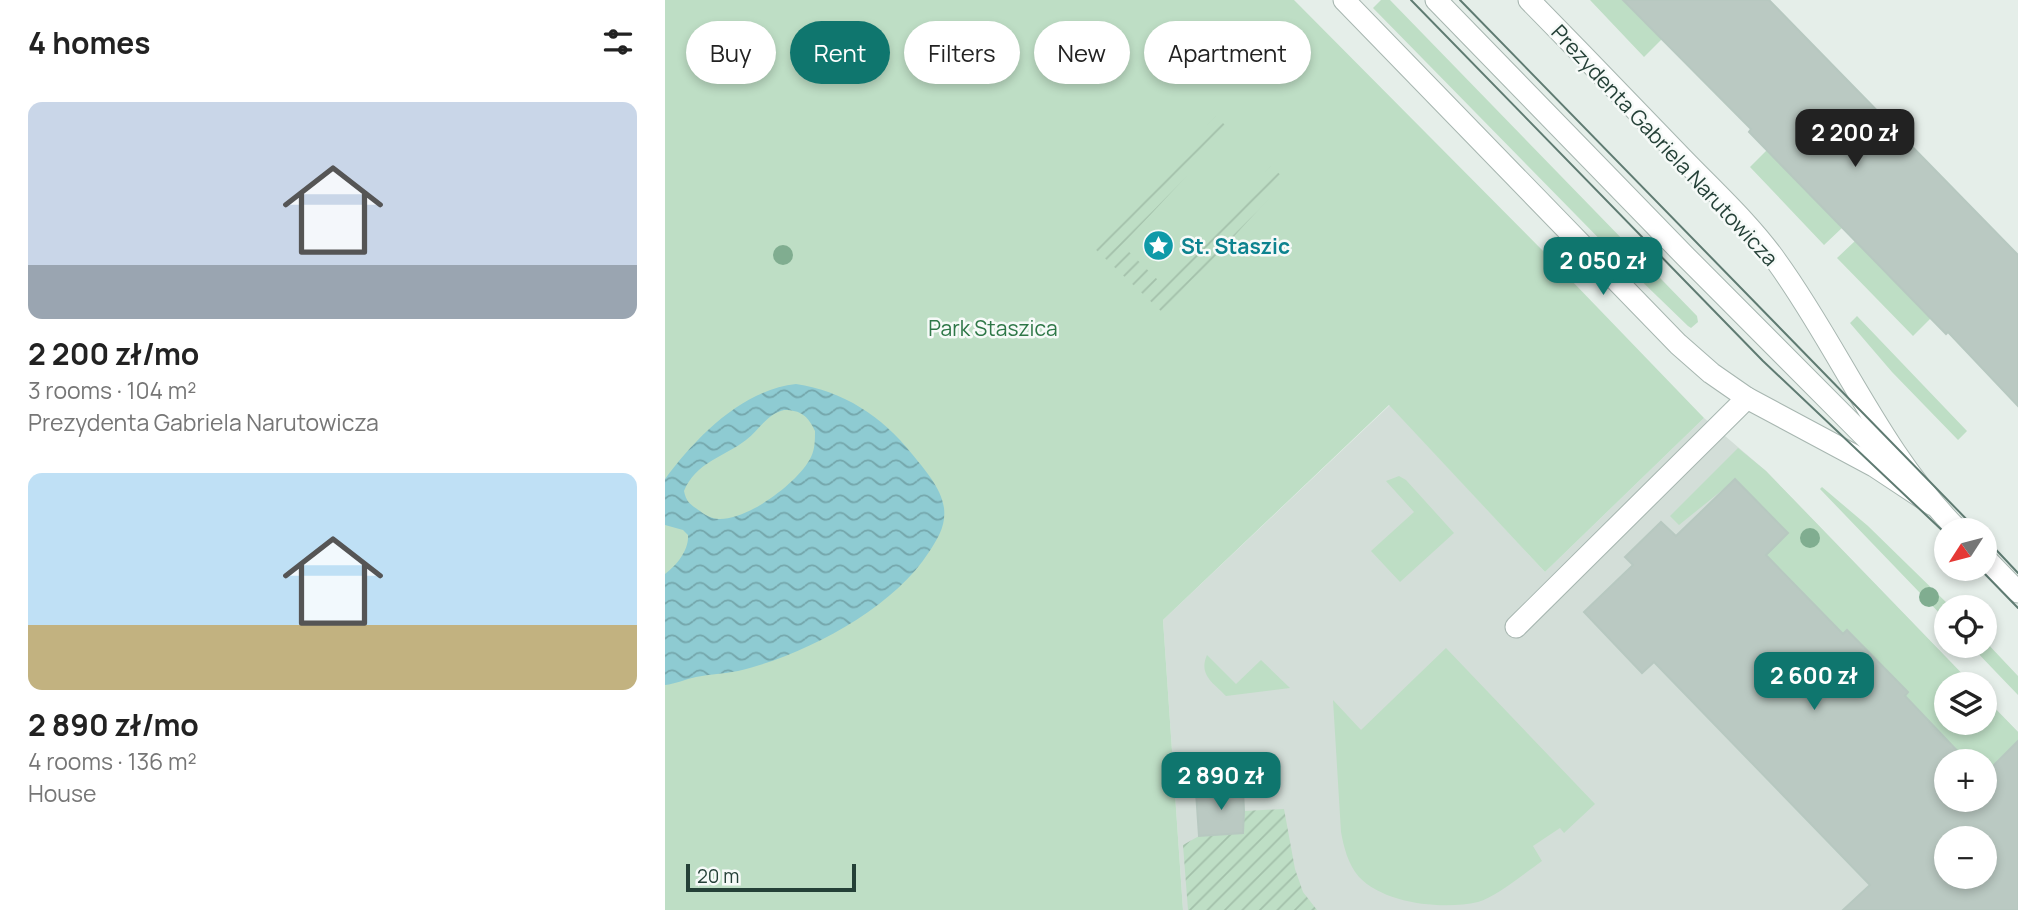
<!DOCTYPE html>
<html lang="en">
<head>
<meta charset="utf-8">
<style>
	body { margin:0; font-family:Manrope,sans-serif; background:#f6f6f6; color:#222; height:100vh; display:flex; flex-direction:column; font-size:26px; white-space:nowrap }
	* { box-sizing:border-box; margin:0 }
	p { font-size:23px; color:#767676 }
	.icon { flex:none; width:38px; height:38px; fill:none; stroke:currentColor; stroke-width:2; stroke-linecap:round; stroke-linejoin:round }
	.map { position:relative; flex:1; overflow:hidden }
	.sheet { display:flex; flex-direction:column; background:#fff; width:665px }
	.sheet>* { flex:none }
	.hud { position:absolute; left:21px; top:21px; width:665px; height:63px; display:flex; gap:14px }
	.needle { width:46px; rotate:234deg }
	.buttons { position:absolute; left:1269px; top:518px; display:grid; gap:14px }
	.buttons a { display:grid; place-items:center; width:63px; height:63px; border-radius:50%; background:#fff; box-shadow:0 4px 10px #0003; font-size:35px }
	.scale { position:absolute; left:21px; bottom:18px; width:170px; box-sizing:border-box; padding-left:7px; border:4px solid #244037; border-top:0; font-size:19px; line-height:24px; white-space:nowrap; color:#244037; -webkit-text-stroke:5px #f6faf8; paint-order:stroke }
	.price { position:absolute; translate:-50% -60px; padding:0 16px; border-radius:14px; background:#0f766e; color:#fff; font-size:23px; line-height:46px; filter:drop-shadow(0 2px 4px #0008) }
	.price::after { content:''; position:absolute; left:50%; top:42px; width:21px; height:16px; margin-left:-10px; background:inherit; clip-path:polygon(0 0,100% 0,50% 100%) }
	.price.active { background:#222; color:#fff }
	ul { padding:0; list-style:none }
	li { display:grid; align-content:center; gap:14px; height:371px; padding:0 28px }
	li span { display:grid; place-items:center; height:217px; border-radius:14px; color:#555 }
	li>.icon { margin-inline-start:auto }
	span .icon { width:126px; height:126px; fill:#fffc; stroke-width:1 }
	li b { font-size:30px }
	h2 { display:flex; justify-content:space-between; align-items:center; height:84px; padding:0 28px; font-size:30px }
	.tag { padding:0 24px; border-radius:32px; background:#fff; box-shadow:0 4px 10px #0003; font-size:24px; line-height:63px }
	.tag.active { background:#0f766e; color:#fff }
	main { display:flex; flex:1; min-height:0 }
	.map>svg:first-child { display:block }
	.built { fill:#d3ded8; fill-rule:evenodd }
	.green { fill:#bedec5 }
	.garden { fill:url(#garden-furrows) }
	.water { fill:url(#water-waves); fill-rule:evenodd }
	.building { fill:#bac9c2; stroke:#b7c8c0; stroke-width:2; fill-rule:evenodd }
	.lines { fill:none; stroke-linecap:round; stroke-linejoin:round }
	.service-casing { stroke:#a7b6b0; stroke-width:23 }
	.tertiary-casing { stroke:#a7b6b0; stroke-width:23 }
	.service { stroke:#fff; stroke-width:21 }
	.tertiary { stroke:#fff; stroke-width:21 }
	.tram { stroke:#5f7b72; stroke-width:2 }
	.tree { fill:#80ad90 }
	.labels { text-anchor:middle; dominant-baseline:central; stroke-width:5; stroke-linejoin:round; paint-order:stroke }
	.street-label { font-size:21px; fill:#244037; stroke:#f6faf8 }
	.culture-label { font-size:21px; font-weight:bold; fill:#0d838f; stroke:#f6faf8; text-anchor:start }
	.park-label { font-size:21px; fill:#2e7747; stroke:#f6faf8 }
</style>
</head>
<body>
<main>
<section class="sheet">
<h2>4 homes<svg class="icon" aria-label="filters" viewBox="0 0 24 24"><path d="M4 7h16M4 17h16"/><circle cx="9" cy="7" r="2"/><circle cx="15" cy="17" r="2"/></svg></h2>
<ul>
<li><span style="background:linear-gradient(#c9d6e8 75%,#9aa5b1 0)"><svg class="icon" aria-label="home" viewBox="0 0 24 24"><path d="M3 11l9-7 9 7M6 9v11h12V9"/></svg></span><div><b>2 200 zł/mo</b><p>3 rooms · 104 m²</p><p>Prezydenta Gabriela Narutowicza</p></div></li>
<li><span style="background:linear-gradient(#bfe0f5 70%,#c2b280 0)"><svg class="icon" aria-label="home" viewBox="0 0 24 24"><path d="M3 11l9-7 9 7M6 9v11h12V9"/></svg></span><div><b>2 890 zł/mo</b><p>4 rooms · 136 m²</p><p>House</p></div></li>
</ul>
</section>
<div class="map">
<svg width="1353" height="910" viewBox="0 0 1353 910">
	<defs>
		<pattern id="garden-furrows" width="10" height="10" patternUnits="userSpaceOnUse" patternTransform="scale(1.75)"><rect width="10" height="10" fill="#bedec5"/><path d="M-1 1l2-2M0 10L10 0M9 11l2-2" fill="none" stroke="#a3c0aa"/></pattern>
		<pattern id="water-waves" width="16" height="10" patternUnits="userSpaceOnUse" patternTransform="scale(1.75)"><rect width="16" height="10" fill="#8ecbd2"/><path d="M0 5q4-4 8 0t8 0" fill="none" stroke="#74a6ab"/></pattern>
	</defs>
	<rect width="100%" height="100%" fill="#e5eee9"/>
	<path class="built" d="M725,405L880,572L1039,418L1101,471L1307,684H1281V723H1320V698L1353,732V910H518L498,620ZM1281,761H1320V800H1281ZM1281,838H1320V877H1281Z"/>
	<path class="green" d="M0,0H629L880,253L1039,418L880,572L724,405L498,620L518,910H0Z
		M716,0H725L1032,316L1033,322L1026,328L1023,326L963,268L708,8Z
		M925,0H958L997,39L979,57Z
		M1102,150L1178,227L1159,245L1085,167Z
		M1190,241L1266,318L1248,336L1172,258Z
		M1192,316L1302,431L1293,440L1227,372L1185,323Z
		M1073,448L1101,471L1307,684H1281V723H1320V698L1353,732V748L1338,755L1320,774V761H1302L1240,696L1243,692L1183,630L1178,634L1101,555L1122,533L1071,479L1014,525L1005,516Z
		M734,476L741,480L789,533L735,582L706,551L749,512L721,481Z
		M1157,487L1203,526L1286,607H1281V620L1155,489Z
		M1320,641L1353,676V695L1306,646H1320Z
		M781,648L930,804L899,833L895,828L868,846L877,861C860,873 831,897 813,902C778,910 720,904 694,877C683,864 679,848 676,832L668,700L696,730Z
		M542,655L571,684L596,660L625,688L561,696C549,683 533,675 542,655Z"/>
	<path class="garden" d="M551,116L565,130L457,245L496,283L606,166L621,180L498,313L428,247Z
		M619,809L630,869L638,892L652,910H523L518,845L534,836L577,833L579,811Z"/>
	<path class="water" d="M131,384C178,391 217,416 247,454C259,469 276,487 279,508C281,526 273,538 264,552C228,609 138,656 73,671C59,674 45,674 31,677C20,679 11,684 0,685V574C12,565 24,550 23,535L18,530L0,525V479C31,437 77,390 131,384ZM119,410C136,410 143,416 150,431C150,440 150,449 146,457C134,482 83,520 54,519C47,519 40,515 35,511C26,505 21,502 19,491C31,462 59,457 81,440C94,430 102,414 119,410Z"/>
	<path class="building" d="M958,0H1104L1353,255V406L1283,332L1281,334L1084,132L1086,129Z
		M1070,479L1123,533L1101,555L1178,634L1182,630L1243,692L1240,696L1302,761H1281V800H1320V774L1353,741V910H1178L1205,885L989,662L977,673L919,612L968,565L960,557L996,522L1011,536ZM1281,838H1320V877H1281Z
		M578,788L579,811L578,833L534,836L531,792Z"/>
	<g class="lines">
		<defs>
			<path id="service" d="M771,0L1021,257L1243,480
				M851,627L1082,398"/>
			<path id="tertiary" d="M679,0L1013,344L1046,373L1082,398L1209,466L1268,505
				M864,0C916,53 968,107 1019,160C1051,193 1086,225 1112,262C1175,349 1216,453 1293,530
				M1320,558L1353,592"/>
		</defs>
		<use href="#service" class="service-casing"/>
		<use href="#tertiary" class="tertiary-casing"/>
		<use href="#service" class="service"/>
		<use href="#tertiary" class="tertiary"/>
		<path class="tram" d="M746,0L1098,361L1281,534
			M795,0L1312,530
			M1320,538L1353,573
			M1315,569L1353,608"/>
	</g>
	<g class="tree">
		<circle cx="118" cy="255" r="10"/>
		<circle cx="1145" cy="538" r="10"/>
		<circle cx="1264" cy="597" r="10"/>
	</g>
	<defs>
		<symbol id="sight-disc" viewBox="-11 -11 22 22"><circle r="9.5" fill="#0f9aa8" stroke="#f6faf8"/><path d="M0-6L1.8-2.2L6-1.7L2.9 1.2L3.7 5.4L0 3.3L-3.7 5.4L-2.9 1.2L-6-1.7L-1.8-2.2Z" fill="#fff"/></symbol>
	</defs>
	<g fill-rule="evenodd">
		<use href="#sight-disc" x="476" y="228" width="35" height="35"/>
	</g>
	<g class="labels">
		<g class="street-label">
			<text transform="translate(1000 145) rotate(47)">Prezydenta Gabriela Narutowicza</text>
		</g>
		<g class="culture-label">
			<text x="516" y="246">St. Staszic</text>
		</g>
		<g class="park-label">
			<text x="328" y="328">Park Staszica</text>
		</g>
	</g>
</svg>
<div class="buttons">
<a><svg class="needle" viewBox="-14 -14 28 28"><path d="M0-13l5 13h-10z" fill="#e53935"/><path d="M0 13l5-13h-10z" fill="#767676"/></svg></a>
<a><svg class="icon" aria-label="locate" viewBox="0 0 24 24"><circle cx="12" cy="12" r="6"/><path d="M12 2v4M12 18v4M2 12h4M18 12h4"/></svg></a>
<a><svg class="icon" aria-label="layers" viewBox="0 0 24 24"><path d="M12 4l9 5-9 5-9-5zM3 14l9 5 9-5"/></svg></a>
<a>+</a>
<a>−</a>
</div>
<div class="scale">20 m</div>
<b class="price active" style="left:1190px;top:169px">2 200 zł</b>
<b class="price" style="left:938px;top:297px">2 050 zł</b>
<b class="price" style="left:1149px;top:712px">2 600 zł</b>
<b class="price" style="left:556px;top:812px">2 890 zł</b>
<div class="hud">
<a class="tag">Buy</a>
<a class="tag active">Rent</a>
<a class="tag">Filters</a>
<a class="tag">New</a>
<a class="tag">Apartment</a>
</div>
</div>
</main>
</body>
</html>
